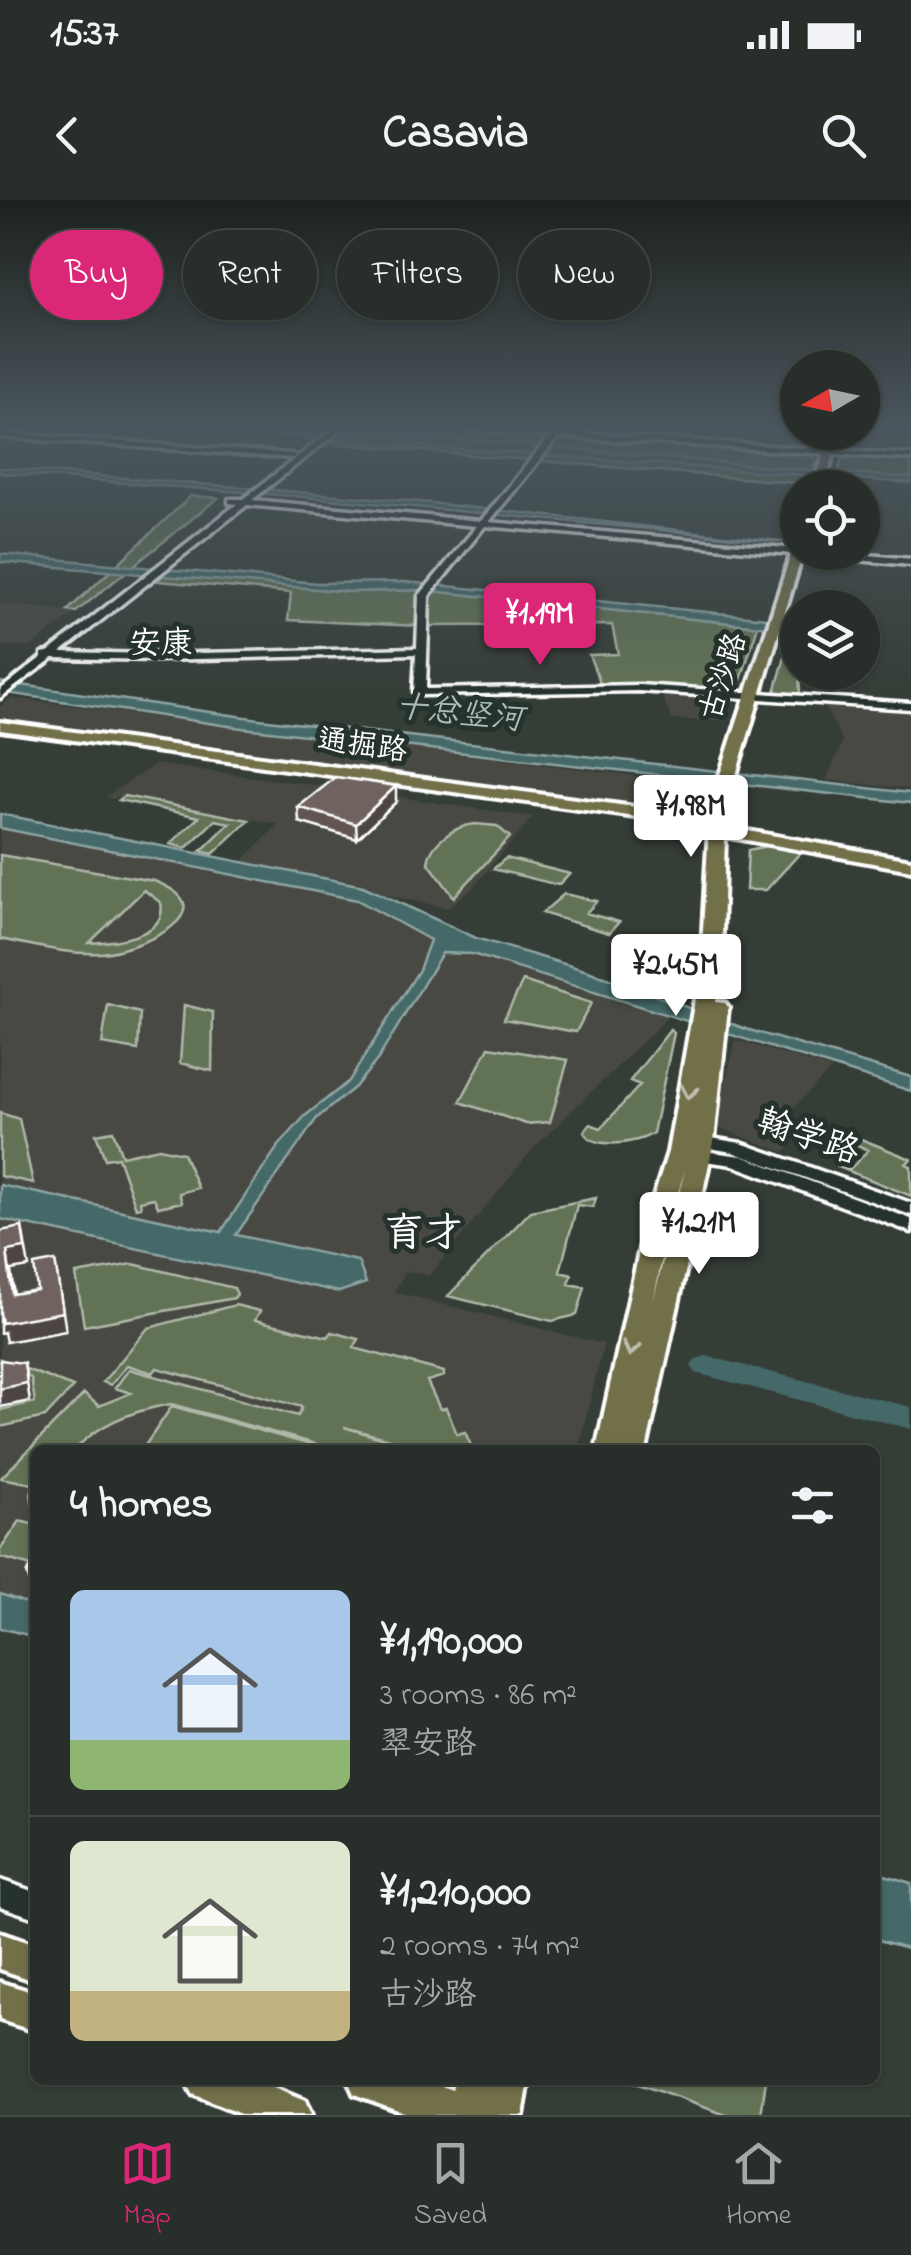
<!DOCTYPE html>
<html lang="en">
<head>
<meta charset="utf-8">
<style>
	body { margin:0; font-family:"Indie Flower","LXGW WenKai TC",sans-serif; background:#303631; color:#f1f3f6; height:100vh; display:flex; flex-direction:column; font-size:38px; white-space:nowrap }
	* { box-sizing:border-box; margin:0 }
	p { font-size:32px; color:#a5a8a8 }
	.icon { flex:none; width:55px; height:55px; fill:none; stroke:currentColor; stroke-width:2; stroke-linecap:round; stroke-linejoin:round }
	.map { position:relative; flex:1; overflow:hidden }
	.panel { position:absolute; left:30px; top:1245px; width:850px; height:640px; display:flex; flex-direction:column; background:#282e29; border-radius:15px; box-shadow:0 2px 8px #0004,0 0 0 2px #444a46 }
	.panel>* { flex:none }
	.banner { position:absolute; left:30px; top:30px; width:852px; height:90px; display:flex; gap:20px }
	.needle { width:65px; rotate:261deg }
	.controls { position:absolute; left:780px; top:150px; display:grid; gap:20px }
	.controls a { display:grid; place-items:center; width:100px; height:100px; border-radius:50%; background:#282e29; box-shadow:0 2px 8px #0004,0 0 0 2px #444a46; font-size:50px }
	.price { position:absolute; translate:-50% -85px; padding:0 22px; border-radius:10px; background:#fff; color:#222; font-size:32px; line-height:65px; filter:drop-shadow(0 2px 5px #0008) }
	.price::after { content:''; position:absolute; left:50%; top:60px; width:30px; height:22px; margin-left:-15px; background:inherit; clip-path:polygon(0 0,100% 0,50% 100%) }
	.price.selected { background:#db2777; color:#fff }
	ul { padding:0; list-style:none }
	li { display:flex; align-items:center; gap:30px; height:250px; padding:0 40px }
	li+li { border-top:2px solid #444a46 }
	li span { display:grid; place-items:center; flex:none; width:280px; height:200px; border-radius:15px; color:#555 }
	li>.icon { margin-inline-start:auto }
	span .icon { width:120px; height:120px; fill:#fffc; stroke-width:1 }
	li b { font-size:42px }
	h2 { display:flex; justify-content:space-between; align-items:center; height:120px; padding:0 40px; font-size:42px }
	.chip { padding:0 35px; border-radius:45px; background:#282e29; box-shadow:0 2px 8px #0004,0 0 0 2px #444a46; font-size:35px; line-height:90px }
	.chip.selected { background:#db2777; color:#fff }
	.status { display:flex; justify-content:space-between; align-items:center; height:70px; padding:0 50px; background:#282e29; direction:ltr }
	.status svg { height:28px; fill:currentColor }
	header { display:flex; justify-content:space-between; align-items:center; height:130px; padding:0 40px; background:#282e29; font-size:45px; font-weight:800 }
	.menu { display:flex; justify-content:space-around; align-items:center; height:140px; border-top:2px solid #444a46; background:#282e29; font-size:28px; color:#a5a8a8 }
	.menu a { display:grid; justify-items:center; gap:5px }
	.menu .selected { color:#db2777 }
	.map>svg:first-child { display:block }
	.built { fill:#474843 }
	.green { fill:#627254; stroke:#b0b8aa; stroke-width:2.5; fill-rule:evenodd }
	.water { fill:#446968; stroke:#8fa5a4; stroke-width:2.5 }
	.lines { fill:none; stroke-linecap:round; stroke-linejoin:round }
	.river { fill:#446968; fill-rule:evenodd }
	.minor-casing { stroke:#fff; stroke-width:7 }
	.major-casing { stroke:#fff; stroke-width:8 }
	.minor { fill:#26332d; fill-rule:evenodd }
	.major { fill:#726f4a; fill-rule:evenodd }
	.wall { fill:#605551; stroke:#fff; stroke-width:2.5 }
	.shaded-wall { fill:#4e4542; stroke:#fff; stroke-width:2.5 }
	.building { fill:#70635e; stroke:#fff; stroke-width:2.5 }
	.oneway { stroke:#c0beae }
	.labels { text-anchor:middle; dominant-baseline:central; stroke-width:10; stroke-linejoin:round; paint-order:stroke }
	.far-street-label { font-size:30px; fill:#fff; stroke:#26332d }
	.far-quarter-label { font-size:32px; fill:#fff; stroke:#26332d }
	.far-water-label { font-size:32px; font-style:italic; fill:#abbcbb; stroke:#26332d }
	.street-label { font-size:35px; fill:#fff; stroke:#26332d }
	.quarter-label { font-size:40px; fill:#fff; stroke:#26332d }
</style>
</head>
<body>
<div class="status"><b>15:37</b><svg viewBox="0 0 49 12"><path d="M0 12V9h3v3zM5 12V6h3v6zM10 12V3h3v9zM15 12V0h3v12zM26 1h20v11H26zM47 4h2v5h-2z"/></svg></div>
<header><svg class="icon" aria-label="back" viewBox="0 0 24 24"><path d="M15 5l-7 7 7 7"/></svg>Casavia<svg class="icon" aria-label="search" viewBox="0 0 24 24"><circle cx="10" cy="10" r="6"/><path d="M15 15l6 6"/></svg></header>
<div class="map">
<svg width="911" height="1915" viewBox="0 0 911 1915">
	<rect width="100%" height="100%" fill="#353d37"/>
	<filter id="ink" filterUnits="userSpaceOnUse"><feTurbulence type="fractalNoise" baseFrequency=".01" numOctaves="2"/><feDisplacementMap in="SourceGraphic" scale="20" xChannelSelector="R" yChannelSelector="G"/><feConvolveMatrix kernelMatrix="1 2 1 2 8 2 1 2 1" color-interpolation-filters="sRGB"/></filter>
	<g filter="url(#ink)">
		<path class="built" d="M0,404L67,411L76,412L30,447L0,445Z
			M660,492L724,496L734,499L727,520H672Z
			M11,498L701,584L689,612L0,524V507Z
			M821,501L911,506V589L826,580L843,541Z
			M155,564L332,587L533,617L471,690L447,708L240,663L279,624L121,595L114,599L105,597Z
			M0,617L364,696L670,815L533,949L429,1076L406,1071L394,1092L604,1144L578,1250H35V1403L0,1393Z
			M736,840L832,869L785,916L809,926L784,952L714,926Z"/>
		<path class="green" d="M349,228H425L788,252L811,256L816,260L809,284L329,243Z
			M860,256L911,259V278L838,273L842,259Z
			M191,296L218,298L76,412L67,411Z
			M164,374L352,392L422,390L758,426L737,492L602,488L589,455L618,454L612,425L420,426L288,420L291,393L158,381Z
			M793,429L797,430L800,494L775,492Z
			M124,596L249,620L213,654L201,651L230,623L215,620L186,648L170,644L199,617L119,600Z
			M475,624L497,626L510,637L454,697L428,662C431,643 454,626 475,624Z
			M776,644L795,646L799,654L766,690H746L748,650Z
			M0,655L154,681C233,711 138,750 101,753C67,755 33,745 0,739ZM144,690L161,703C168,737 113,742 89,743Z
			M506,658L570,674L558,685L493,669Z
			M564,694L597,701L586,713L619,722L609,733L542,713Z
			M523,781L591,803L576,832L504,819Z
			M108,805L140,813L138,850L102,844Z
			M184,805L213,812L212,871L180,863Z
			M670,830L674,833L653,933C638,944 593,950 584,932L590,924L601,928L640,885L630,881Z
			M489,847L568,860L550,922L526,924L460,902Z
			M0,913L19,919L33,983L0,976Z
			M113,931L122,956L159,948L183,953L198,988L179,993L182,1002L158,1007L154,998L140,1001L141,1007L136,1008L118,957L105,959L96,934Z
			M856,937L911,959L906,964L911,966V996L836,966L850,969L868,950L851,942Z
			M596,998L593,1007L577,1005L560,1072L572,1075L569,1084L585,1087L577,1115L552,1121L448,1096L531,1011Z
			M133,1064L234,1088L237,1094L234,1098L84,1126L76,1074Z
			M235,1105L260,1111L255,1120L328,1137L332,1132L359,1139L354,1148L444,1172V1176L427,1181L440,1209L446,1208L457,1234L465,1232L473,1250H430L344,1227L421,1250H337L171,1204C136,1210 99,1222 75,1250H35V1319L31,1295L33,1284L1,1278L84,1194L99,1206L131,1193L115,1188L129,1169L298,1216L302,1207L157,1168L153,1173L127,1165L111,1185L103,1182L148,1128Z
			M0,1159L73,1187L45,1217L0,1227V1210L35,1202L31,1178L0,1164Z
			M172,1206L329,1250H142Z
			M20,1321L35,1325V1367L0,1357V1350Z
			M627,1880H766L761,1915H726Z"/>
		<path class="water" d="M181,228C425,228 668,262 911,278V283Z
			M0,268L421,302L797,343L319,298L0,273Z
			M0,354L318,383L406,382L797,421V430L422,390L352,392L0,362Z
			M0,482L259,519L911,593V603L242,528L0,492Z
			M0,614L363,686L476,738L588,771L746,829L911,877V891L472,754L442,753L378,859L355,887L317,918L236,1035L358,1061L366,1083L339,1092L0,1019V985L221,1032L277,948L305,916L349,881L419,770L430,740L357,700L0,628Z
			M0,1394L35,1406V1437L0,1428Z
			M875,1672L911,1683V1749L875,1739Z"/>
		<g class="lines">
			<path class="river" d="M706,1156L911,1207V1229L696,1173L691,1166L696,1159Z"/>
			<defs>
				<path id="minor" d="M335,228H343L252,300L481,321L550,236L453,228L554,232L557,228H565L561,232L911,255V259L558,237L489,322L798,349V352H836L911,359V365L485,326L429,396L426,489L639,485L911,503V509L639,491L420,495L414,492L416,454L156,460L53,458L0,498V490L42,457V453L48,452L237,304L229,303V299H243ZM247,305L477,326L419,396L417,448L156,454L61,452Z
					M0,233L292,254L296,256L292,258L0,237Z
					M693,935L741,943L911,1003V1015L732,952L687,944L684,940Z
					M689,949L742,956L911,1019V1032L733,965L683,958L680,954L683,950Z
					M0,1680L35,1692V1718L0,1706Z"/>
				<path id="major" d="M831,232H841L823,288H813Z
					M798,348V352H803L736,575L725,627L911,660V670L725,636L721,765L715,802L725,803L728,807L714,941L646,1250H596L645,1025L668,952L701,765L709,627L0,530V522L710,617L720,575L792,351ZM685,969L653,1102L669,1025Z
					M0,1733L35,1745V1781L0,1769Z
					M0,1782L35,1793V1831L0,1820Z
					M186,1880H254L305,1901L311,1915H243L192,1894Z
					M348,1880H424L452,1890L455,1880H529L523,1915H412L354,1894Z"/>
			</defs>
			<use href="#minor" class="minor-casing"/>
			<use href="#major" class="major-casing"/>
			<use href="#minor" class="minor"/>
			<use href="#major" class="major"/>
		</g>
		<path class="wall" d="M396,602L357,639L299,622L298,607Z
			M35,1361V1399H34L27,1373Z"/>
		<path class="shaded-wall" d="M396,586V602L357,639L356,624Z
			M22,1027L29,1067L11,1070L16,1114L7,1051Z
			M55,1061L66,1131L6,1142L4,1132L0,1133V1113L63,1112Z
			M24,1163L30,1201L0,1207V1189Z"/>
		<path class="building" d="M336,577L396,586L356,624L298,607Z
			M22,1027L25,1048L7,1051L12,1094L37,1090L34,1065L55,1061L63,1112L2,1123L0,1113V1031Z
			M0,1160L24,1163L27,1183L0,1189Z
			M35,1361V1375L27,1373Z"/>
		<defs><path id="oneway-chevron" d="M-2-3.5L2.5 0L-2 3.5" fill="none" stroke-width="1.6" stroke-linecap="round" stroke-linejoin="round" transform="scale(2.5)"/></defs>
		<g class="oneway">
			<use href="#oneway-chevron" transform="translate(689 892) rotate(100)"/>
			<use href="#oneway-chevron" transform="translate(631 1149) rotate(102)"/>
		</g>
	</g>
	<linearGradient id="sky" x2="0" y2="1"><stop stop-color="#1d221e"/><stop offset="0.46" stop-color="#4b575e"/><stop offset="1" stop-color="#4b575e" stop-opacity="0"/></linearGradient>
	<rect width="911" height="496" fill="url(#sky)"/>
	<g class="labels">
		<g class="far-street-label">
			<text transform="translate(725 477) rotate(-72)">古沙路</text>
			<text transform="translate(362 547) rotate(8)">通掘路</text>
		</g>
		<g class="far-quarter-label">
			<text x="161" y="445">安康</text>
		</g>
		<g class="far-water-label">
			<text transform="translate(459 515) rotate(6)">十总竖河</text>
		</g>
		<g class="street-label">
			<text transform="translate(808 938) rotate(19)">翰学路</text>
		</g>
		<g class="quarter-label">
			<text x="424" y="1035">育才</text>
		</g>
	</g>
</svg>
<div class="controls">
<a><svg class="needle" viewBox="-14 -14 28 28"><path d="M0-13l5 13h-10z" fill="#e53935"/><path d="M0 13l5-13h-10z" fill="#a5a8a8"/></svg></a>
<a><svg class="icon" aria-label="locate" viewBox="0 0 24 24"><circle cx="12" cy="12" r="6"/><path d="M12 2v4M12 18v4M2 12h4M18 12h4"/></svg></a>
<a><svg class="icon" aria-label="layers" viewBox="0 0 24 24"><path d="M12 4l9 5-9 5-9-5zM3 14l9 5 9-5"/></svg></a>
</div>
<b class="price selected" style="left:540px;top:468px">¥1.19M</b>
<b class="price" style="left:691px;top:660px">¥1.98M</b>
<b class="price" style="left:676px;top:819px">¥2.45M</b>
<b class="price" style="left:699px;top:1077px">¥1.21M</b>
<div class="banner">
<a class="chip selected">Buy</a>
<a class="chip">Rent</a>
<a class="chip">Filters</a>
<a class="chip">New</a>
</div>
<section class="panel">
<h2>4 homes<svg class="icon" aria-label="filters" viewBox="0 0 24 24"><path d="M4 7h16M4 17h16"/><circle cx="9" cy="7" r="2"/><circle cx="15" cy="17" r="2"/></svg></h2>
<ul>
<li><span style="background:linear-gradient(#a9c7e8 75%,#8fb573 0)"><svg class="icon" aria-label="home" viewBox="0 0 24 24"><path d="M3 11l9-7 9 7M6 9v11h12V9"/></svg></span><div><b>¥1,190,000</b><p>3 rooms · 86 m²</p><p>翠安路</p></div></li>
<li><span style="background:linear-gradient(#dfe7d0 75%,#c2b280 0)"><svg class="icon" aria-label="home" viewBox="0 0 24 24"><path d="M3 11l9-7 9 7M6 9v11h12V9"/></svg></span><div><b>¥1,210,000</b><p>2 rooms · 74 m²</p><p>古沙路</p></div></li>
</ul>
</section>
</div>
<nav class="menu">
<a class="selected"><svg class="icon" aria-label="map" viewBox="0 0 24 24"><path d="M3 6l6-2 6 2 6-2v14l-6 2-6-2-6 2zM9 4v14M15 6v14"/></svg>Map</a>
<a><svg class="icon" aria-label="saved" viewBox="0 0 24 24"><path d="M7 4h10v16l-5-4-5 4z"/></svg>Saved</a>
<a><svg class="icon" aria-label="home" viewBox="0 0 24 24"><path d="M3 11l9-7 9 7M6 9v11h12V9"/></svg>Home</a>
</nav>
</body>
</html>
